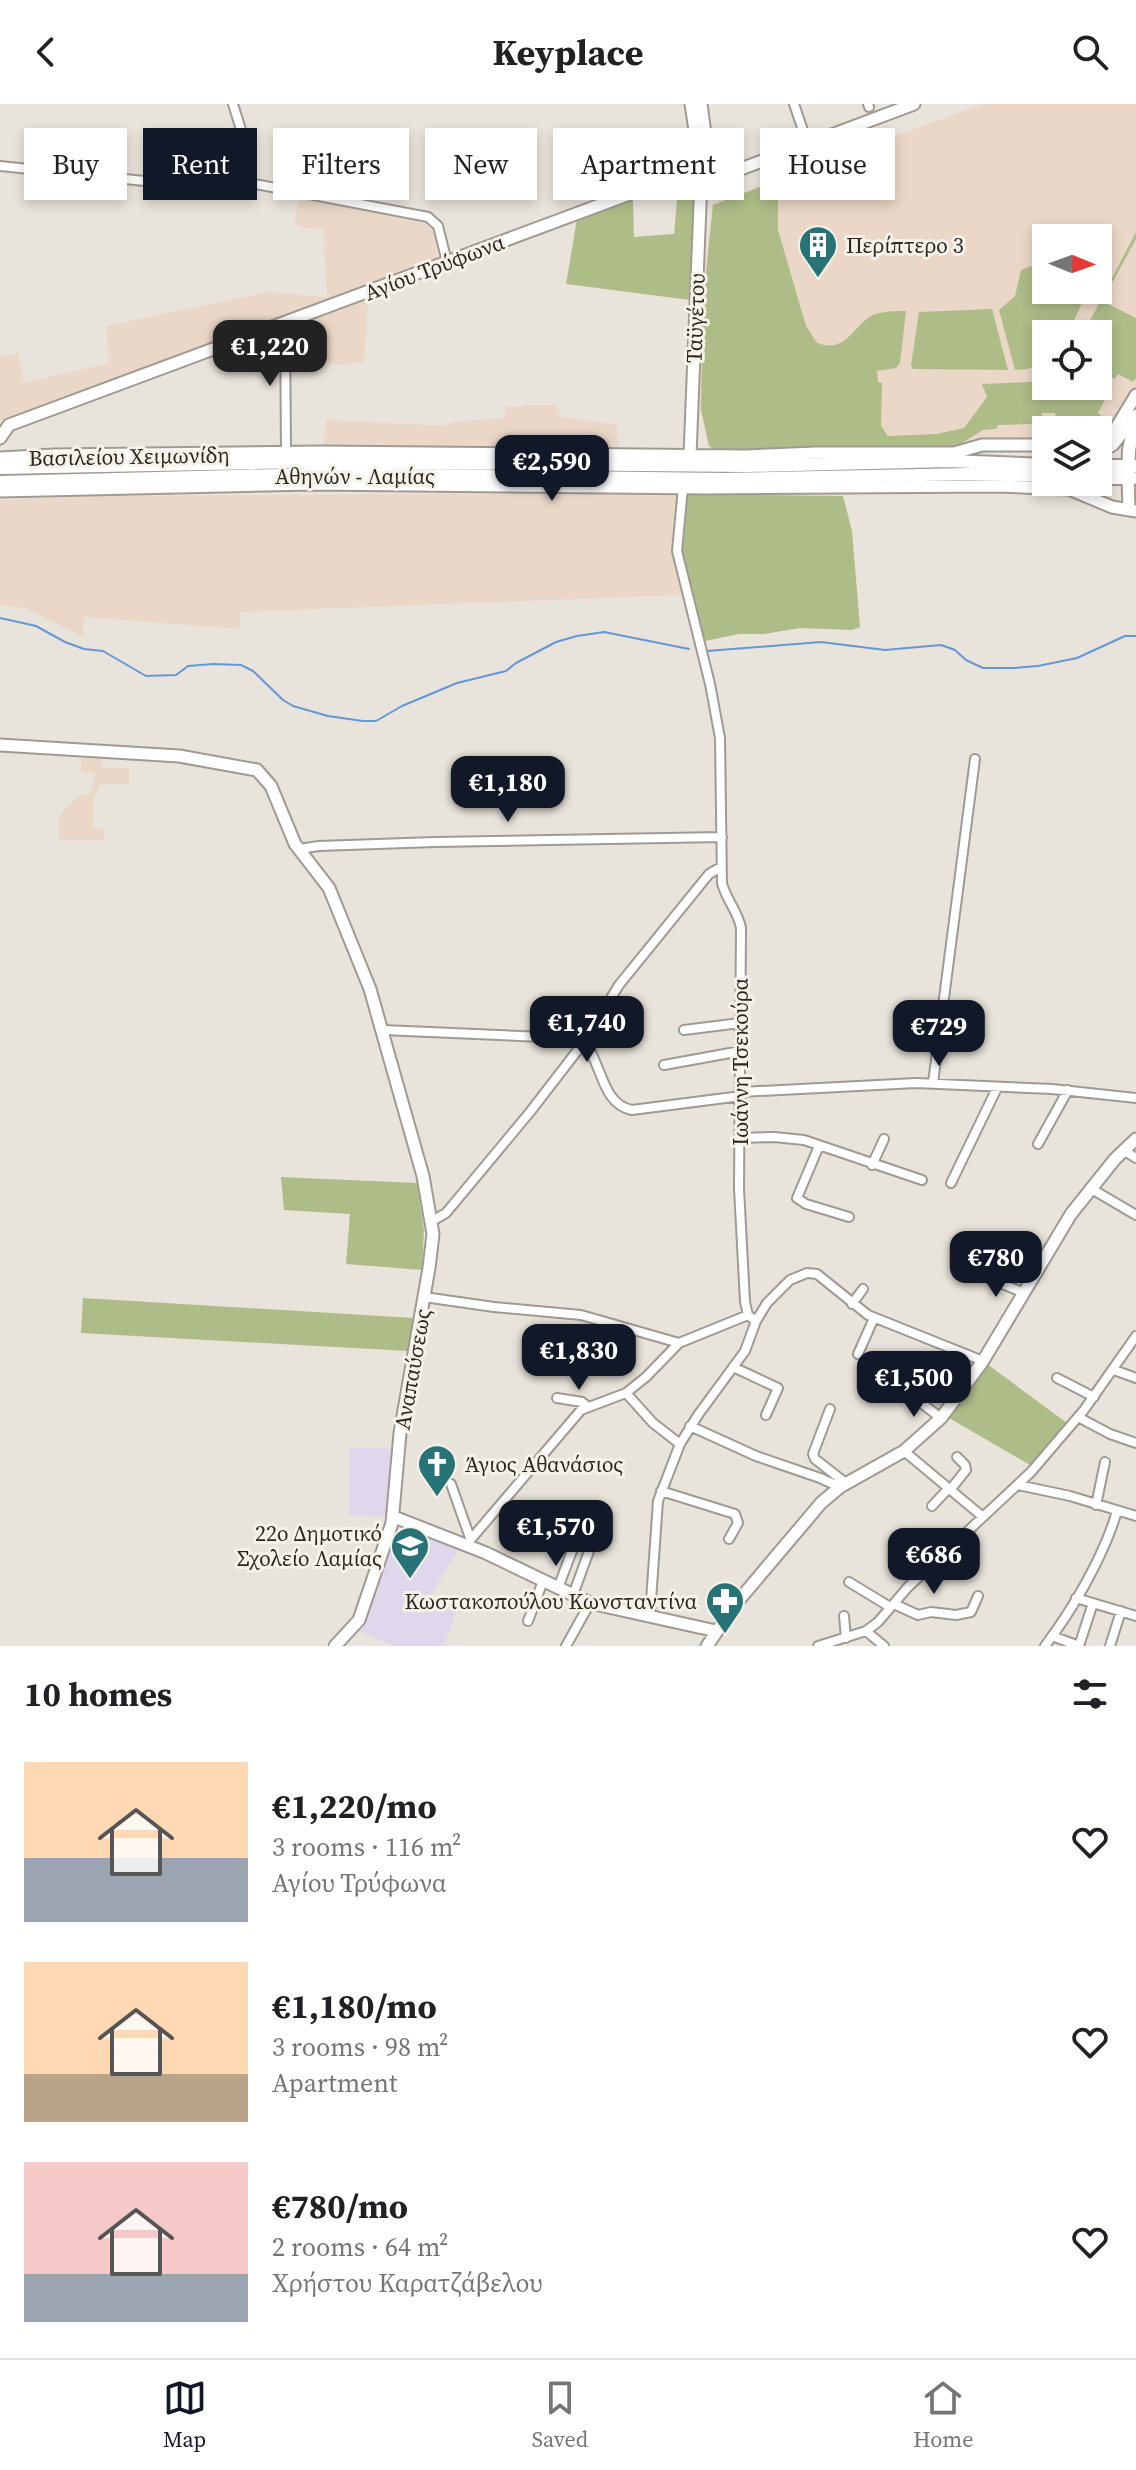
<!DOCTYPE html>
<html lang="en">
<head>
<meta charset="utf-8">
<style>
	body { margin:0; font-family:"Source Serif 4",serif; background:#f6f6f6; color:#202124; height:100vh; display:flex; flex-direction:column; font-size:30px; white-space:nowrap }
	* { box-sizing:border-box; margin:0 }
	p { font-size:26px; color:#757577 }
	.icon { flex:none; width:44px; height:44px; fill:none; stroke:currentColor; stroke-width:2; stroke-linecap:round; stroke-linejoin:round }
	.map { position:relative; height:1542px; overflow:hidden }
	.drawer { display:flex; flex-direction:column; background:#fff; flex:1 }
	.drawer>* { flex:none }
	.top-card { position:absolute; left:24px; top:24px; width:1088px; height:72px; display:flex; gap:16px }
	.needle { width:52px; rotate:91deg }
	.controls { position:absolute; left:1032px; top:120px; display:grid; gap:16px }
	.controls a { display:grid; place-items:center; width:80px; height:80px; border-radius:0px; background:#fff; box-shadow:0 4px 12px #0003; font-size:40px }
	.price { position:absolute; translate:-50% -68px; padding:0 18px; border-radius:16px; background:#111827; color:#fff; font-size:26px; line-height:52px; filter:drop-shadow(0 2px 4px #0008) }
	.price::after { content:''; position:absolute; left:50%; top:48px; width:24px; height:18px; margin-left:-12px; background:inherit; clip-path:polygon(0 0,100% 0,50% 100%) }
	.price.on { background:#222; color:#fff }
	ul { padding:0; list-style:none }
	li { display:flex; align-items:center; gap:24px; height:200px; padding:0 24px }
	li span { display:grid; place-items:center; flex:none; width:224px; height:160px; border-radius:0px; color:#555 }
	li>.icon { margin-inline-start:auto }
	span .icon { width:96px; height:96px; fill:#fffc; stroke-width:1 }
	li b { font-size:34px }
	h2 { display:flex; justify-content:space-between; align-items:center; height:96px; padding:0 24px; font-size:34px }
	.tag { padding:0 28px; border-radius:0px; background:#fff; box-shadow:0 4px 12px #0003; font-size:28px; line-height:72px }
	.tag.on { background:#111827; color:#fff }
	header { display:flex; justify-content:space-between; align-items:center; height:104px; padding:0 24px; background:#fff; font-size:36px; font-weight:700 }
	.dock { display:flex; justify-content:space-around; align-items:center; height:112px; border-top:2px solid #e0e0e0; background:#fff; font-size:22px; color:#757577 }
	.dock a { display:grid; justify-items:center; gap:4px }
	.dock .on { color:#111827 }
	.map>svg:first-child { display:block }
	.commercial { fill:#ead7c7; fill-rule:evenodd }
	.education { fill:#dfd7ec }
	.green { fill:#aebc88 }
	.lines { fill:none; stroke-linecap:round; stroke-linejoin:round }
	.stream { stroke:#6596d5; stroke-width:2 }
	.street-casing { stroke:#9f9a92; stroke-width:12 }
	.secondary-casing { stroke:#9f9a92; stroke-width:15 }
	.primary-casing { stroke:#9f9a92; stroke-width:16 }
	.street { stroke:#fff; stroke-width:8 }
	.secondary { stroke:#fff; stroke-width:11 }
	.primary { stroke:#fff; stroke-width:12 }
	.labels { text-anchor:middle; dominant-baseline:central; stroke-width:6; stroke-linejoin:round; paint-order:stroke }
	.poi-label { font-size:22px; fill:#292724; stroke:#f6f2e8; text-anchor:start }
	.street-label { font-size:22px; fill:#292724; stroke:#f6f2e8 }
</style>
</head>
<body>
<header><svg class="icon" aria-label="back" viewBox="0 0 24 24"><path d="M15 5l-7 7 7 7"/></svg>Keyplace<svg class="icon" aria-label="search" viewBox="0 0 24 24"><circle cx="10" cy="10" r="6"/><path d="M15 15l6 6"/></svg></header>
<div class="map">
<svg width="1136" height="1542" viewBox="0 0 1136 1542">
	<rect width="100%" height="100%" fill="#e9e4db"/>
	<path class="commercial" d="M982,0H1136V284L1112,326H1046V337L956,344L717,348L708,342L700,305L702,199L712,100ZM1046,134H1098V186H1046ZM1046,230H1098V282H1046Z
		M299,94L424,119L433,128L439,157L0,317V253L18,249L24,279L109,259L106,222L268,188L327,193L323,125L304,124L294,119Z
		M368,195L364,258L341,261L292,255V222Z
		M525,301H556L562,313L617,321L618,344H348L327,343L324,339L326,316L448,322L452,318L505,314L506,302L521,303Z
		M677,388L672,449L681,491L240,508L239,525L84,513L83,533L25,504L0,501V396L95,392Z
		M81,653L101,654L102,664H129V680H101L93,696V724L104,725V736H59V714L63,707L80,691L90,690L94,679L95,669L81,668Z"/>
	<path class="education" d="M350,1343L391,1345L386,1413L349,1411Z
		M407,1424L458,1446L428,1496L456,1508L444,1542H394L359,1527L373,1498L393,1432Z"/>
	<path class="green" d="M691,74L696,84L690,196L566,180L577,115L631,95L633,98L634,133L674,130L677,96L666,92V84Z
		M778,76V126L806,222L817,239C847,250 854,220 873,211C883,207 895,207 906,207L900,259L896,264L877,267L878,278L882,279L881,322L888,332L936,330L964,324L987,293L982,280L1030,278L1046,273V282H1098V276L1111,283L1098,309L1114,321L1098,337V326H1076L1069,321L1058,324L1055,309H1042V312H1033V320L998,321L996,325L983,326L955,343L717,348L709,342L701,305L703,199L713,101Z
		M1136,128V135L1102,197L1136,214V274L1133,278L1118,270L1115,275L1098,266V230H1083Z
		M1046,156V186H1088L1068,230H1046V258L1028,265L1015,266L999,206L1015,192L1021,166Z
		M992,205L1008,266L913,265L911,261L919,208Z
		M688,390L843,392L852,427L860,523L852,526L800,524L764,530H739L700,538L679,448Z
		M281,1073L417,1079L424,1126L422,1166L346,1160L350,1110L284,1106Z
		M83,1194L414,1214L408,1247L81,1229Z
		M987,1260L1067,1319L1030,1361L949,1314Z"/>
	<g class="lines">
		<path class="stream" d="M0,514L36,522L65,538L84,545L103,547L146,572L176,571L188,562L213,560L241,561L253,567L283,596L293,602L328,612L363,617H376L402,602L457,579L506,567L516,559L556,538L577,532L604,528L689,545
			M707,547L821,538L885,546L941,541L955,546L966,556L983,564H1014L1038,562L1077,554L1125,532H1136"/>
		<defs>
			<path id="street" d="M233,0L242,29L250,79
				M794,0L808,41
				M868,0L869,3
				M0,62L183,81L250,79L428,113L438,122L447,158
				M285,219L286,348
				M683,384L677,447L710,580L720,634L722,779C726,796 738,807 741,824L739,1084L745,1198L748,1211L756,1217
				M299,745L319,742L435,738L722,733
				M383,926L565,934L584,938C602,958 601,1000 632,1006L741,992
				M684,926L740,919
				M664,961L741,947
				M933,979L975,655
				M741,988L916,979L1052,985L1136,994
				M740,1034L774,1033L804,1036L922,1076
				M1038,1040L1068,986
				M819,1042L797,1094L806,1100L849,1113
				M1123,1046L1136,1054
				M872,1061L884,1035
				M951,1079L997,984
				M1090,1084L1136,1111
				M432,1117L446,1109L530,1008L584,938L619,881L709,770L721,763
				M981,1171L1024,1189
				M424,1193L494,1203L581,1211L679,1239
				M852,1200L863,1185
				M858,1250L874,1214
				M733,1263L778,1284L766,1311
				M1114,1266L1136,1274
				M1057,1274L1094,1293
				M626,1289L653,1319L680,1340
				M908,1289L941,1314
				M557,1294L582,1298L587,1302
				M830,1305L813,1350L815,1355L847,1380
				M1078,1313L1110,1330L1136,1339
				M690,1322L756,1352L820,1374L840,1383
				M904,1347L983,1413
				M451,1380L470,1434
				M1018,1381L1070,1392L1136,1412
				M950,1386L966,1366L965,1361L957,1353
				M661,1387L735,1410L738,1419L729,1435
				M1096,1401L1105,1358
				M932,1402L948,1385
				M466,1441L581,1306L626,1289L646,1273L679,1239L748,1211
				M849,1478L890,1503
				M558,1484L581,1423
				M573,1491L592,1439
				M1076,1494L1136,1512
				M894,1500L918,1511L931,1508L956,1511L971,1508L978,1492
				M650,1511L658,1397L680,1340L698,1311L745,1247L756,1217L767,1199L790,1176L807,1169L817,1170L868,1211L983,1257
				M844,1512L846,1534
				M528,1517L543,1477
				M866,1527L884,1542
				M1052,1532L1079,1542
				M566,1542L590,1499
				M818,1542L866,1527L878,1518L908,1483L1031,1368L1084,1306L1136,1232
				M1045,1542C1073,1505 1104,1452 1117,1407
				M1079,1542L1093,1499
				M1110,1542L1121,1507"/>
			<path id="secondary" d="M691,0L696,33L695,62
				M701,0L709,59
				M696,73L705,76L738,66L914,0
				M0,334L9,321L694,66L700,58C712,57 720,67 738,66
				M1098,342L1113,329L1136,291
				M690,351L701,76
				M0,354L54,351L321,348L746,352L815,349H954L982,341H1046
				M1128,374L1129,406
				M0,387L313,380L707,384L998,382L1069,385L1112,403L1136,407
				M0,641L179,652L257,666L271,682L295,740L329,784L370,885L423,1072L433,1130L429,1164L400,1329L392,1419L359,1516L335,1542
				M394,1413L486,1449L590,1499L716,1527
				M707,1542L734,1502L821,1399L840,1383L904,1347L941,1314L983,1257L1071,1110L1115,1055L1136,1035"/>
			<path id="primary" d="M1098,349L1113,340L1131,316
				M1098,362H1135
				M0,364L301,358L747,362L949,357L1046,361
				M1098,374H1133
				M1128,374L1129,346L1136,312
				M0,378L320,370L724,375L970,370L1046,372"/>
		</defs>
		<use href="#street" class="street-casing"/>
		<use href="#secondary" class="secondary-casing"/>
		<use href="#primary" class="primary-casing"/>
		<use href="#street" class="street"/>
		<use href="#secondary" class="secondary"/>
		<use href="#primary" class="primary"/>
	</g>
	<defs>
		<symbol id="building-pin" viewBox="-11 -11 22 30"><path d="M0 17L-7.5 6A9.5 9.5 0 1 1 7.5 6Z" fill="#287378" stroke="#f6f2e8"/><path d="M-4-6H4V6H1V3H-1V6H-4ZM-2.5-4.3h1.7v1.8h-1.7ZM.8-4.3h1.7v1.8H.8ZM-2.5-1h1.7V.8h-1.7ZM.8-1h1.7V.8H.8Z" fill="#fff"/></symbol>
		<symbol id="church-pin" viewBox="-11 -11 22 30"><path d="M0 17L-7.5 6A9.5 9.5 0 1 1 7.5 6Z" fill="#287378" stroke="#f6f2e8"/><path d="M-1.2-6h2.4v3.5h3.3v2.4h-3.3V6h-2.4V-.1h-3.3v-2.4h3.3Z" fill="#fff"/></symbol>
		<symbol id="school-pin" viewBox="-11 -11 22 30"><path d="M0 17L-7.5 6A9.5 9.5 0 1 1 7.5 6Z" fill="#287378" stroke="#f6f2e8"/><path d="M0-5L7-2L0 1L-7-2ZM-4 1L0 2.5L4 1V4Q0 6-4 4Z" fill="#fff"/></symbol>
		<symbol id="pharmacy-pin" viewBox="-11 -11 22 30"><path d="M0 17L-7.5 6A9.5 9.5 0 1 1 7.5 6Z" fill="#287378" stroke="#f6f2e8"/><path d="M-2-6h4v4h4v4h-4v4h-4v-4h-4v-4h4Z" fill="#fff"/></symbol>
	</defs>
	<g fill-rule="evenodd">
		<use href="#building-pin" x="796" y="119" width="44" height="60"/>
		<use href="#church-pin" x="415" y="1338" width="44" height="60"/>
		<use href="#school-pin" x="388" y="1420" width="44" height="60"/>
		<use href="#pharmacy-pin" x="703" y="1475" width="44" height="60"/>
	</g>
	<g class="labels">
		<g class="poi-label">
			<text x="846" y="141">Περίπτερο 3</text>
			<text x="465" y="1360">Άγιος Αθανάσιος</text>
			<text x="382" y="1429" text-anchor="end">22ο Δημοτικό<tspan x="382" dy="25">Σχολείο Λαμίας</tspan></text>
			<text x="697" y="1497" text-anchor="end">Κωστακοπούλου Κωνσταντίνα</text>
		</g>
		<g class="street-label">
			<text transform="translate(434 163) rotate(-21)">Αγίου Τρύφωνα</text>
			<text transform="translate(695 214) rotate(-88)">Ταϋγέτου</text>
			<text transform="translate(129 352) rotate(-1)">Βασιλείου Χειμωνίδη</text>
			<text x="355" y="372">Αθηνών - Λαμίας</text>
			<text transform="translate(740 958) rotate(-90)">Ιωάννη Τσεκούρα</text>
			<text transform="translate(412 1265) rotate(-80)">Αναπαύσεως</text>
		</g>
	</g>
</svg>
<div class="controls">
<a><svg class="needle" viewBox="-14 -14 28 28"><path d="M0-13l5 13h-10z" fill="#e53935"/><path d="M0 13l5-13h-10z" fill="#757577"/></svg></a>
<a><svg class="icon" aria-label="locate" viewBox="0 0 24 24"><circle cx="12" cy="12" r="6"/><path d="M12 2v4M12 18v4M2 12h4M18 12h4"/></svg></a>
<a><svg class="icon" aria-label="layers" viewBox="0 0 24 24"><path d="M12 4l9 5-9 5-9-5zM3 14l9 5 9-5"/></svg></a>
</div>
<b class="price on" style="left:270px;top:284px">€1,220</b>
<b class="price" style="left:552px;top:399px">€2,590</b>
<b class="price" style="left:508px;top:720px">€1,180</b>
<b class="price" style="left:587px;top:960px">€1,740</b>
<b class="price" style="left:939px;top:964px">€729</b>
<b class="price" style="left:996px;top:1195px">€780</b>
<b class="price" style="left:579px;top:1288px">€1,830</b>
<b class="price" style="left:914px;top:1315px">€1,500</b>
<b class="price" style="left:556px;top:1464px">€1,570</b>
<b class="price" style="left:934px;top:1492px">€686</b>
<div class="top-card">
<a class="tag">Buy</a>
<a class="tag on">Rent</a>
<a class="tag">Filters</a>
<a class="tag">New</a>
<a class="tag">Apartment</a>
<a class="tag">House</a>
</div>
</div>
<section class="drawer">
<h2>10 homes<svg class="icon" aria-label="filters" viewBox="0 0 24 24"><path d="M4 7h16M4 17h16"/><circle cx="9" cy="7" r="2"/><circle cx="15" cy="17" r="2"/></svg></h2>
<ul>
<li><span style="background:linear-gradient(#ffd9b3 60%,#9aa5b1 0)"><svg class="icon" aria-label="home" viewBox="0 0 24 24"><path d="M3 11l9-7 9 7M6 9v11h12V9"/></svg></span><div><b>€1,220/mo</b><p>3 rooms · 116 m²</p><p>Αγίου Τρύφωνα</p></div><svg class="icon" aria-label="heart" viewBox="0 0 24 24"><path d="M12 20l-8-8c-3-5 5-10 8-4 3-6 11-1 8 4z"/></svg></li>
<li><span style="background:linear-gradient(#ffd9b3 70%,#b9a48a 0)"><svg class="icon" aria-label="home" viewBox="0 0 24 24"><path d="M3 11l9-7 9 7M6 9v11h12V9"/></svg></span><div><b>€1,180/mo</b><p>3 rooms · 98 m²</p><p>Apartment</p></div><svg class="icon" aria-label="heart" viewBox="0 0 24 24"><path d="M12 20l-8-8c-3-5 5-10 8-4 3-6 11-1 8 4z"/></svg></li>
<li><span style="background:linear-gradient(#f6c9c9 70%,#9aa5b1 0)"><svg class="icon" aria-label="home" viewBox="0 0 24 24"><path d="M3 11l9-7 9 7M6 9v11h12V9"/></svg></span><div><b>€780/mo</b><p>2 rooms · 64 m²</p><p>Χρήστου Καρατζάβελου</p></div><svg class="icon" aria-label="heart" viewBox="0 0 24 24"><path d="M12 20l-8-8c-3-5 5-10 8-4 3-6 11-1 8 4z"/></svg></li>
</ul>
</section>
<nav class="dock">
<a class="on"><svg class="icon" aria-label="map" viewBox="0 0 24 24"><path d="M3 6l6-2 6 2 6-2v14l-6 2-6-2-6 2zM9 4v14M15 6v14"/></svg>Map</a>
<a><svg class="icon" aria-label="saved" viewBox="0 0 24 24"><path d="M7 4h10v16l-5-4-5 4z"/></svg>Saved</a>
<a><svg class="icon" aria-label="home" viewBox="0 0 24 24"><path d="M3 11l9-7 9 7M6 9v11h12V9"/></svg>Home</a>
</nav>
</body>
</html>
